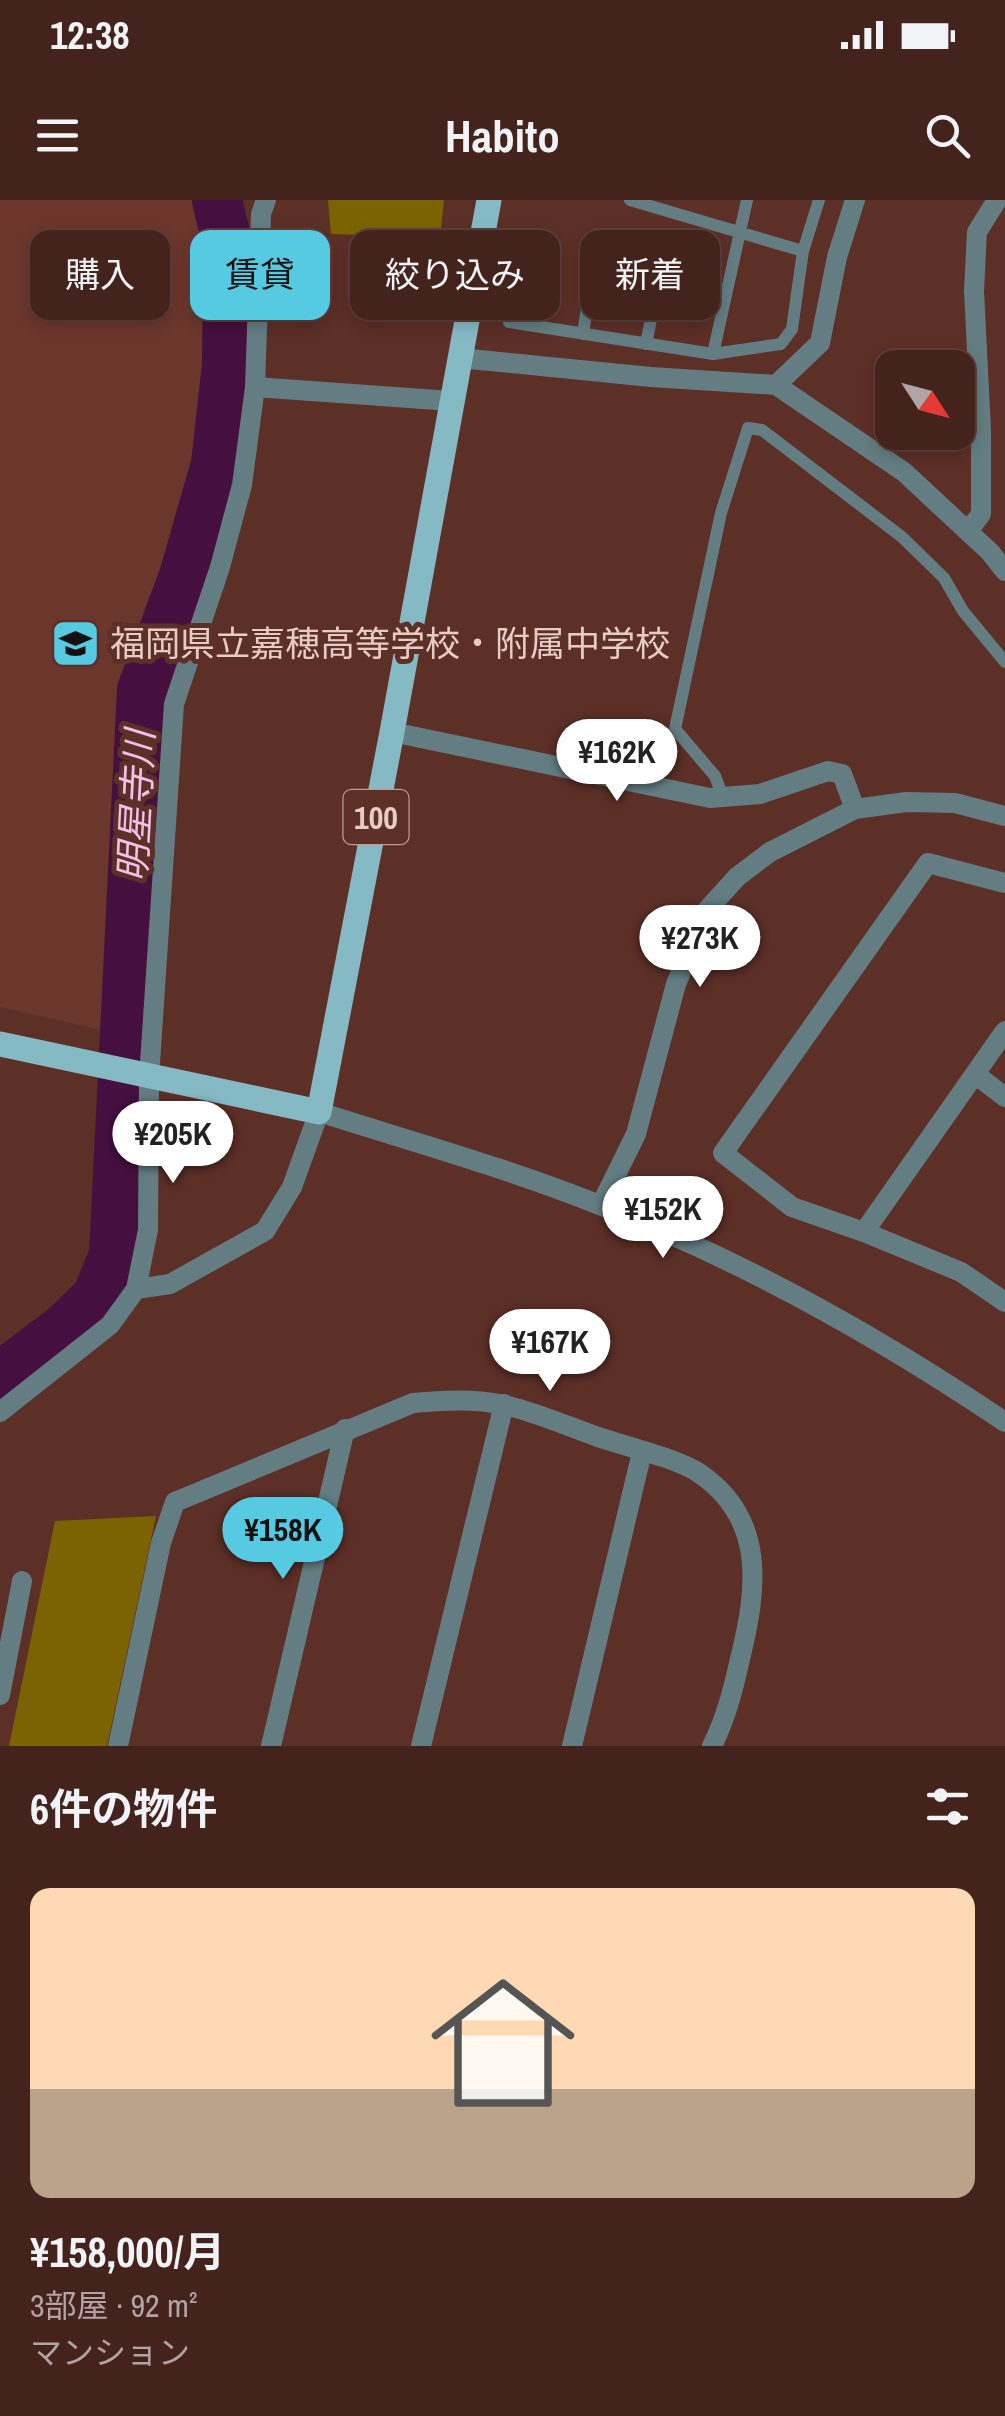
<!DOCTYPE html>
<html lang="ja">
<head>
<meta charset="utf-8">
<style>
	body { margin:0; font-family:"Archivo Narrow","Noto Sans JP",sans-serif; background:#4c2b26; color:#f1f3f6; height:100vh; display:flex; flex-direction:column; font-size:38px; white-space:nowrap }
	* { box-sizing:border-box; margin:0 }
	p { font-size:32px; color:#b0a4a4 }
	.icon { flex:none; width:55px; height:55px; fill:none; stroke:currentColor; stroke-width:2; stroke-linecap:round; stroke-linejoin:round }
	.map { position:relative; height:1546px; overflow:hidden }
	.drawer { display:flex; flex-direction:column; background:#45231d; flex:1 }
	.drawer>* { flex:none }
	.hud { position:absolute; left:30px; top:30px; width:945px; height:90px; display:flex; gap:20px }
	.needle { width:65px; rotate:126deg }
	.controls { position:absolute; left:875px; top:150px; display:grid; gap:20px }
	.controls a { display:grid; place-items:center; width:100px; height:100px; border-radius:20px; background:#45231d; box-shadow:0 5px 15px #0003,0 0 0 2px #5d403b; font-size:50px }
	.price { position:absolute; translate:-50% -85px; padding:0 22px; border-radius:35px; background:#fff; color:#222; font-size:32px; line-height:65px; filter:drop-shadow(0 2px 5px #0008) }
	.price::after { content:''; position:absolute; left:50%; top:60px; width:30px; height:22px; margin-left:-15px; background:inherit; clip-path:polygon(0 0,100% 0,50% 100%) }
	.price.on { background:#55cae0; color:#111 }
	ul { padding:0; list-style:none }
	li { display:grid; align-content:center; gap:20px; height:530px; padding:0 30px }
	li span { display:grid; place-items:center; height:310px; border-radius:20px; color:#555 }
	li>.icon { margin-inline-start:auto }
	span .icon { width:180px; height:180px; fill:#fffc; stroke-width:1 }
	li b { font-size:42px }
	h2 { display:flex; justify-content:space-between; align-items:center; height:120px; padding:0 30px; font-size:42px }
	.tag { padding:0 35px; border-radius:20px; background:#45231d; box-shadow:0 5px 15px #0003,0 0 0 2px #5d403b; font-size:35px; line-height:90px }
	.tag.on { background:#55cae0; color:#111 }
	.status { display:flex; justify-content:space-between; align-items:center; height:70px; padding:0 50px; background:#45231d; direction:ltr }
	.status svg { height:28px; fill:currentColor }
	header { display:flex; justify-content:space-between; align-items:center; height:130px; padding:0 30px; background:#45231d; font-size:45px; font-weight:700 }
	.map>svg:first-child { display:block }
	.built { fill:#6b362c }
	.green { fill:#7b6304 }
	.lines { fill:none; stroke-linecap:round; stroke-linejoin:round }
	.river { stroke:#450f3f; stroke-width:50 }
	.service { stroke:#637d82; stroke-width:12 }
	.minor { stroke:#637d82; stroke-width:20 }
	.tertiary { stroke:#637d82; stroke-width:20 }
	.primary { stroke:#85bac5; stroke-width:25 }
	.labels { text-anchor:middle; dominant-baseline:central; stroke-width:10; stroke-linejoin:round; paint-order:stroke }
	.shield { fill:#5c2f27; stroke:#bd9c95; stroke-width:2.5 }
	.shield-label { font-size:32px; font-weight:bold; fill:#e7cbc4 }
	.poi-label { font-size:35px; fill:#e7cbc4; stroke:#5c2f27; text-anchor:start }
	.water-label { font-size:38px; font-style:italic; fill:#f2bfe9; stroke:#5c2f27 }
</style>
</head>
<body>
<div class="status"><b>12:38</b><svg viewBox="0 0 49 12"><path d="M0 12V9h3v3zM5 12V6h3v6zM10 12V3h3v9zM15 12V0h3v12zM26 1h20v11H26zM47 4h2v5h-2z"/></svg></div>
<header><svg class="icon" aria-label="menu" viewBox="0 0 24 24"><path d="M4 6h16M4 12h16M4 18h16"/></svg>Habito<svg class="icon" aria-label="search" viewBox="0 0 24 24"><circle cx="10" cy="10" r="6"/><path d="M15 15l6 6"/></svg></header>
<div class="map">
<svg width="1005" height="1546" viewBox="0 0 1005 1546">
	<rect width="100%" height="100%" fill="#5c2f27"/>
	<path class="built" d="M0,0H209L223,48L215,185L206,260L180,357L135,487L115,833L0,807Z"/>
	<path class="green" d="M328,0H444L432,112L362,102L359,35L331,34Z
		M156,1316L107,1546H9L55,1321Z"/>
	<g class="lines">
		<path class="river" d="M0,1177L65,1128L97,1097L114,1055L142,490L184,376L216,264L227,165L228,47L217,0"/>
		<path class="service" d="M630,0L803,51
			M523,47L509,122L713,154L781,144L792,129L803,51L819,0
			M583,134L596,49
			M646,144L662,64
			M713,154L747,0
			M723,597L715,576L675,529L721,313L748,228L762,230L902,337L944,378L963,411L1005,462"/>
		<path class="minor" d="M460,158L651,177L776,185L904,272L990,352L1005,371
			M776,185L820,143L837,57L855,0
			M255,187L451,201
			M968,331L981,314V230L974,91L977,32L997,0
			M392,532L710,598L760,594L828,571L842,574L855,609
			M1005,683L928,663L723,953L792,1007L864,1032L961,1072L1005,1102
			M975,874L1005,897
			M864,1032L1005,831
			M136,1089L170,1084L265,1031L292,987L319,912
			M0,1212L110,1125L136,1089L148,1030L149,878L174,504L220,367L242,285L255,187L261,14L266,0
			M0,1495L22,1381
			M118,1546L161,1343L175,1302L413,1203C442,1200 475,1198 504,1205C536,1212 567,1226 598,1237C625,1246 676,1258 699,1273C767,1319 757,1390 740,1459C733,1490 726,1518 712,1546
			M271,1546L345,1229
			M421,1546L504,1204
			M572,1546L642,1252"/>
		<path class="tertiary" d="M319,912C413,942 510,969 602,1006C743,1061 879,1137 1005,1222
			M601,1005L636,934L676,784L708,709L737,677L770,652L855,609L906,602L955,603L1005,616"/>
		<path class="primary" d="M0,844L319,912L392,532L489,0"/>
	</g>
	<defs>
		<symbol id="school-square" viewBox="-11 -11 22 22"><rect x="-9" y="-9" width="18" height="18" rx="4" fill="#55cae0" stroke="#5c2f27"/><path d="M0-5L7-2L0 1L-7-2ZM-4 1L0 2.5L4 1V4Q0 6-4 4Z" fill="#111"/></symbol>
	</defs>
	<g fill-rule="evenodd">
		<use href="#school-square" x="48" y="416" width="55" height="55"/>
	</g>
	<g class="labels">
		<rect class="shield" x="343.5" y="590" width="65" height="54" rx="8"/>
		<g class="shield-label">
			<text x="376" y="617">100</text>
		</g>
		<g class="poi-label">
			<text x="110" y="443">福岡県立嘉穂高等学校・附属中学校</text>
		</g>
		<g class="water-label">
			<text transform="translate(136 606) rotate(-87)">明星寺川</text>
		</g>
	</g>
</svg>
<div class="controls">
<a><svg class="needle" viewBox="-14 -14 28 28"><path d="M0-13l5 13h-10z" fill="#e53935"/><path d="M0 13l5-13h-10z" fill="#b0a4a4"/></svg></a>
</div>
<b class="price" style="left:617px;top:604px">¥162K</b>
<b class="price" style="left:700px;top:790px">¥273K</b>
<b class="price" style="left:173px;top:986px">¥205K</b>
<b class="price" style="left:663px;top:1061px">¥152K</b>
<b class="price" style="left:550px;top:1194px">¥167K</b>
<b class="price on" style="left:283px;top:1382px">¥158K</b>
<div class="hud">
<a class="tag">購入</a>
<a class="tag on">賃貸</a>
<a class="tag">絞り込み</a>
<a class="tag">新着</a>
</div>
</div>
<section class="drawer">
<h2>6件の物件<svg class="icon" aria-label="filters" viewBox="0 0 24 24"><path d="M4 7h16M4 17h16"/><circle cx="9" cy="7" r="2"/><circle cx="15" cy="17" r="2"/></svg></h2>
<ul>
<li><span style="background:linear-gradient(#ffd9b3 65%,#b9a48a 0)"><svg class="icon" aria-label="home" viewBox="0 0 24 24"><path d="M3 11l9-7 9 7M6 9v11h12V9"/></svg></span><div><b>¥158,000/月</b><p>3部屋 · 92 m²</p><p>マンション</p></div></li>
</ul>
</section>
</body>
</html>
